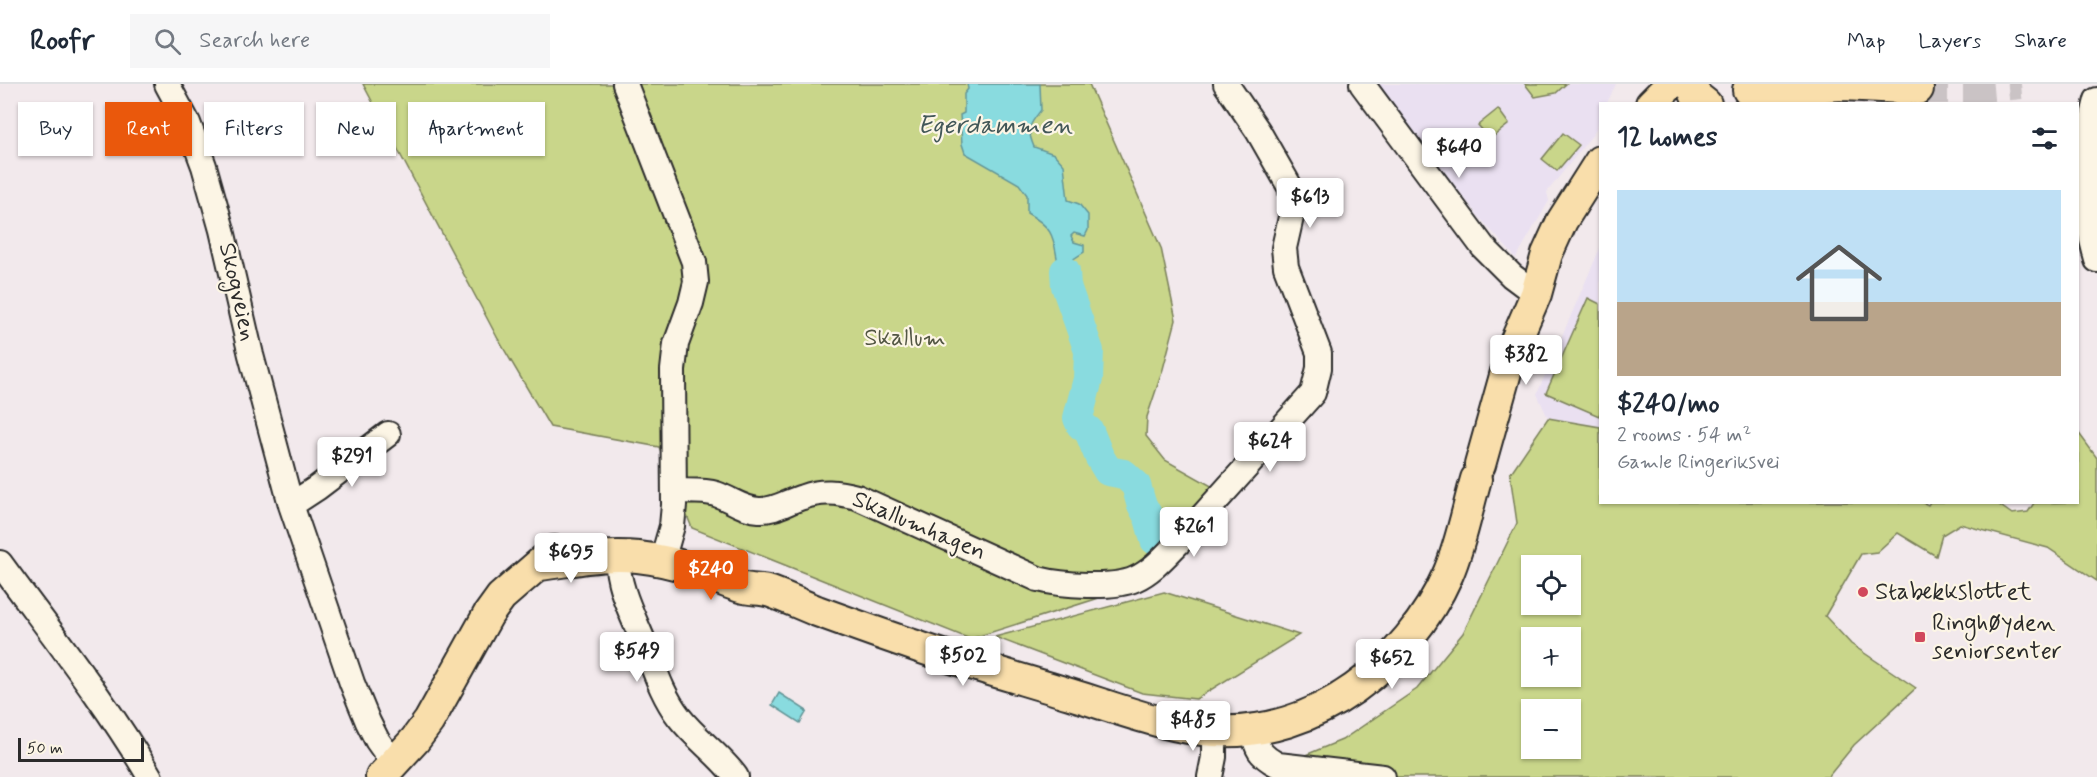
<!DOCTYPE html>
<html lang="en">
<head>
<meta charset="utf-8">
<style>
	body { margin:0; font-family:Mynerve,sans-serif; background:#f6f6f7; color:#1f2937; height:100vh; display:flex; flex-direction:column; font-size:22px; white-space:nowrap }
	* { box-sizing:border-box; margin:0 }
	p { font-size:20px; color:#747a83 }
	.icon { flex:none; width:33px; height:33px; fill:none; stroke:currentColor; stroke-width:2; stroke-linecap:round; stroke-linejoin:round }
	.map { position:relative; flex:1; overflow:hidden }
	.details { position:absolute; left:1599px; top:18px; width:480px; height:402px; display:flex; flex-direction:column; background:#fff; border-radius:0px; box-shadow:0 2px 4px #0004 }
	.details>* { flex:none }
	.banner { position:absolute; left:18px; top:18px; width:570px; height:54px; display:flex; gap:12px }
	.buttons { position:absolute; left:1521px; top:471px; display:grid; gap:12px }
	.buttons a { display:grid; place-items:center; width:60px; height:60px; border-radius:0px; background:#fff; box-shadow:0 2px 4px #0004; font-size:30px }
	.scale { position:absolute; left:18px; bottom:15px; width:126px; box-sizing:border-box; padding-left:6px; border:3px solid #2b2b2b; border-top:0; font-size:16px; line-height:21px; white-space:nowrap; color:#2b2b2b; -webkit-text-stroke:4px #fcf5e5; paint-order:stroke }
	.price { position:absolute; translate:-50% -51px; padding:0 14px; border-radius:6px; background:#fff; color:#222; font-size:20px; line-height:39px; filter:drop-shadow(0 2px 3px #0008) }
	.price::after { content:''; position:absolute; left:50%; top:36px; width:18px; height:14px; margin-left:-9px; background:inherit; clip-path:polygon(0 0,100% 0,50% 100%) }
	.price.on { background:#ea580c; color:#fff }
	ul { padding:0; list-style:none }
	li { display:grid; align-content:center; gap:12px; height:318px; padding:0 18px }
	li+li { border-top:2px solid #e0e1e3 }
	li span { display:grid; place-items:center; height:186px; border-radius:0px; color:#555 }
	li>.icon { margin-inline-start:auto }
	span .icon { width:108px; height:108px; fill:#fffc; stroke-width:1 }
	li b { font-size:26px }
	h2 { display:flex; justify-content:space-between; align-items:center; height:72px; padding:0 18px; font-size:26px }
	.pill { padding:0 21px; border-radius:0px; background:#fff; box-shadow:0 2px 4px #0004; font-size:21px; line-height:54px }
	.pill.on { background:#ea580c; color:#fff }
	header { display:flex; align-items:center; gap:36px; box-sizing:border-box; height:84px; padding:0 30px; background:#fff; border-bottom:2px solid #e0e1e3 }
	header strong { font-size:28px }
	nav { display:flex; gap:33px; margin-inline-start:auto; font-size:21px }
	.search { width:420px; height:54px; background:#f6f6f7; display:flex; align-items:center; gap:15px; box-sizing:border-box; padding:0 21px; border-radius:0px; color:#747a83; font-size:22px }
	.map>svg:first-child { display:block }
	.built { fill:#eae0f1 }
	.green { fill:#c9d68a; stroke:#7a805a; stroke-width:1.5; fill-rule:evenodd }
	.water { fill:#89dbdf; stroke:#639597; stroke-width:1.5 }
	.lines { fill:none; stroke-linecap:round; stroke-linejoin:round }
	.river { stroke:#89dbdf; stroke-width:30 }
	.major-tunnel { stroke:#cac3c5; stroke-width:30; stroke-dasharray:30 15; stroke-linecap:butt }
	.minor-casing { stroke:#2b2b2b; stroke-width:28 }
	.major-casing { stroke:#2b2b2b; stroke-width:34 }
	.minor { stroke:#fcf5e5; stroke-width:24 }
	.major { stroke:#f9deab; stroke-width:30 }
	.poi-dot { fill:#d1495b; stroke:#fcf5e5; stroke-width:2 }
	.labels { text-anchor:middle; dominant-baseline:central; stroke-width:4.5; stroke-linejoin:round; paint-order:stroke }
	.street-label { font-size:24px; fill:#2b2b2b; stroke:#fcf5e5 }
	.park-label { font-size:24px; fill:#525643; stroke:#fcf5e5 }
	.poi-label { font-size:24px; fill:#2b2b2b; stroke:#fcf5e5; text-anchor:start }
	.water-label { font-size:26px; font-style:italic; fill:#425758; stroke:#fcf5e5 }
</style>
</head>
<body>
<header>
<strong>Roofr</strong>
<div class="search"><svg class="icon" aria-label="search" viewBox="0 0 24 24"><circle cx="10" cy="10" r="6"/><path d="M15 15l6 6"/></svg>Search here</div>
<nav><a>Map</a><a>Layers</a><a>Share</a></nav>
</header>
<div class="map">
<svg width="2097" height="693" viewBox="0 0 2097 693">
	<rect width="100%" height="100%" fill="#f2e9ec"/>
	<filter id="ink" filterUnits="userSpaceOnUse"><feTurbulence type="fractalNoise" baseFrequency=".0167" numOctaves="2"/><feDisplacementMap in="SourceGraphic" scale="12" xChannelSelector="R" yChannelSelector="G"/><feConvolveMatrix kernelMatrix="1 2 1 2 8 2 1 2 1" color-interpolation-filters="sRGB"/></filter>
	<g filter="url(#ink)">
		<path class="built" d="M1378,0H1616L1607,19L1600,20V35L1594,49L1547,108L1549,117L1516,174L1479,133Z
			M1600,164V343L1548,334L1537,310Z"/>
		<path class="green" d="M363,0H1089L1161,164L1176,236L1163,285L1147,333L1146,352L1165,376L1215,404L1146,499L970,555L692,444L659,363L550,343L498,255Z
			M1525,0H1566L1556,9L1535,13Z
			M1498,25L1509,40L1490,55L1478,41Z
			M1563,49L1579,61L1557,87L1542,75Z
			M1588,214L1600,220V328L1599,332L1546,309Z
			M1548,334L1600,343V418H1922L1928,421L1930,418H1995L2012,430L2028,428L2034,419L2078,418V348L2097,374V497L2048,464L1960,440L1942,451L1936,472L1898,449L1877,468L1861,470L1825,532L1851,560L1916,604L1854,661L1828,693H1387L1298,674L1342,656L1417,605L1463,549L1517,439L1510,390ZM1532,482H1570V520H1532ZM1532,554H1570V592H1532ZM1532,626H1570V664H1532Z
			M1164,508L1299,551L1196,615L1142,609L995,553Z"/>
		<path class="water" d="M967,0H1040L1041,26C1029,41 1026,44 1034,63L1054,70L1064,81L1068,116L1079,120L1088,131V146L1085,152L1074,149L1071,152L1074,158L1084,161V168L1072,176L1068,186L1060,188C1052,157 1059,147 1027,129V111L1019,100L965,69L962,60L960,31L964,29V10L968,5Z
			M779,609L807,627L800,639L772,621Z"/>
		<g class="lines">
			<path class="river" d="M1065,187L1066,202L1089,267L1088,295L1078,334L1081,341L1089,347L1099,372L1108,387L1124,390L1136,401L1141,419L1149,434L1155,456"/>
			<path class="major-tunnel" d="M1918,5H1966L2021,0"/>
			<defs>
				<path id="minor" d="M167,0L188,39L204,82L222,146L251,271L291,421L352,599L368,638L377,656L394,680
					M625,0L694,178L696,198L691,219L676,260L673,286L674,421L672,442L662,477
					M1362,0L1483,163L1512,192L1536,210
					M2097,16C2082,68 2082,124 2097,176
					M674,407C687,408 703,406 716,410C731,415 742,425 759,426C775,427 788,417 803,413C821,406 838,408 857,413L1038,495C1061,501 1113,505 1135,495C1153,487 1167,470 1181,456L1313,309L1319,284V269L1286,183L1284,164L1294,120L1290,103L1258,47L1226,0
					M291,421L317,404L388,350
					M617,471C617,502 632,530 644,559C654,584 662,611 679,633C696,655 720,671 736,693
					M0,479C51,549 106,618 150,693
					M1252,645C1257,665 1259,671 1278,681L1383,693
					M1210,693L1214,673V647"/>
				<path id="major" d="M1691,0L1696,12L1706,20
					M1748,6L1844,1L1918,5
					M1651,20L1671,0
					M1480,381L1513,263L1536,210L1547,170L1562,137L1600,77
					M539,481C573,477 604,469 638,473C656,475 674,479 692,485C709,490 726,499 744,504C753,506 762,505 771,508C787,514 802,521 817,527C850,539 883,551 916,562C967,580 1018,594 1070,610C1113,623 1170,645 1214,647C1316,653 1408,580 1448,490C1461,460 1467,426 1476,395
					M381,693L415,656L429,637L488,531L501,513L554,467"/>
			</defs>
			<use href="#minor" class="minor-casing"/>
			<use href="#major" class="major-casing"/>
			<use href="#minor" class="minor"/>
			<use href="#major" class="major"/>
		</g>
	</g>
	<g class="poi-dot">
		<circle cx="1863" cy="508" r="6"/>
		<rect x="1914" y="547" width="12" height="12" rx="3"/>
	</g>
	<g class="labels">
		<g class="street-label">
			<text transform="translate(237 208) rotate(77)">Skogveien</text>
			<text transform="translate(919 442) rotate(23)">Skallumhagen</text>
		</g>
		<g class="park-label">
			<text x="905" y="254">Skallum</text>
		</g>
		<g class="poi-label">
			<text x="1875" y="508">Stabekkslottet</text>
			<text x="1932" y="539">Ringhøyden<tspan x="1932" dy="28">seniorsenter</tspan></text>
		</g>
		<g class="water-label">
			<text x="995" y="42">Egerdammen</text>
		</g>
	</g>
</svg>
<div class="buttons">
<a><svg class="icon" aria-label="locate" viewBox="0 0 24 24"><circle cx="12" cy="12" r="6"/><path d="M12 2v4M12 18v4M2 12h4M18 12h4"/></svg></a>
<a>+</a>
<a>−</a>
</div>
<div class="scale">50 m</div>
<b class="price" style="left:1459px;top:95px">$640</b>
<b class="price" style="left:1310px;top:145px">$613</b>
<b class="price" style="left:1526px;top:302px">$382</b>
<b class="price" style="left:1270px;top:389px">$624</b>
<b class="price" style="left:352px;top:404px">$291</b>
<b class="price" style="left:1194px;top:474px">$261</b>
<b class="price" style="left:571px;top:500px">$695</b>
<b class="price on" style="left:711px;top:517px">$240</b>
<b class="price" style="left:637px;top:599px">$549</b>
<b class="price" style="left:963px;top:603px">$502</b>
<b class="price" style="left:1392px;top:606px">$652</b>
<b class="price" style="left:1193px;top:668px">$485</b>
<div class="banner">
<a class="pill">Buy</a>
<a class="pill on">Rent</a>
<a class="pill">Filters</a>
<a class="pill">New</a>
<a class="pill">Apartment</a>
</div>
<section class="details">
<h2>12 homes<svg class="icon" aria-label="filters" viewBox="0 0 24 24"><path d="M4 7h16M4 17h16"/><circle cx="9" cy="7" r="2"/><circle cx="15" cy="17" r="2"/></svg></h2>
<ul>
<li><span style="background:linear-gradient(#bfe0f5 60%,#b9a48a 0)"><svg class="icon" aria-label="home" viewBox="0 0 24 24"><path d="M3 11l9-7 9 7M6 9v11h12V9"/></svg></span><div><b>$240/mo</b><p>2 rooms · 54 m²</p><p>Gamle Ringeriksvei</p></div></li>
</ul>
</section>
</div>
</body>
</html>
